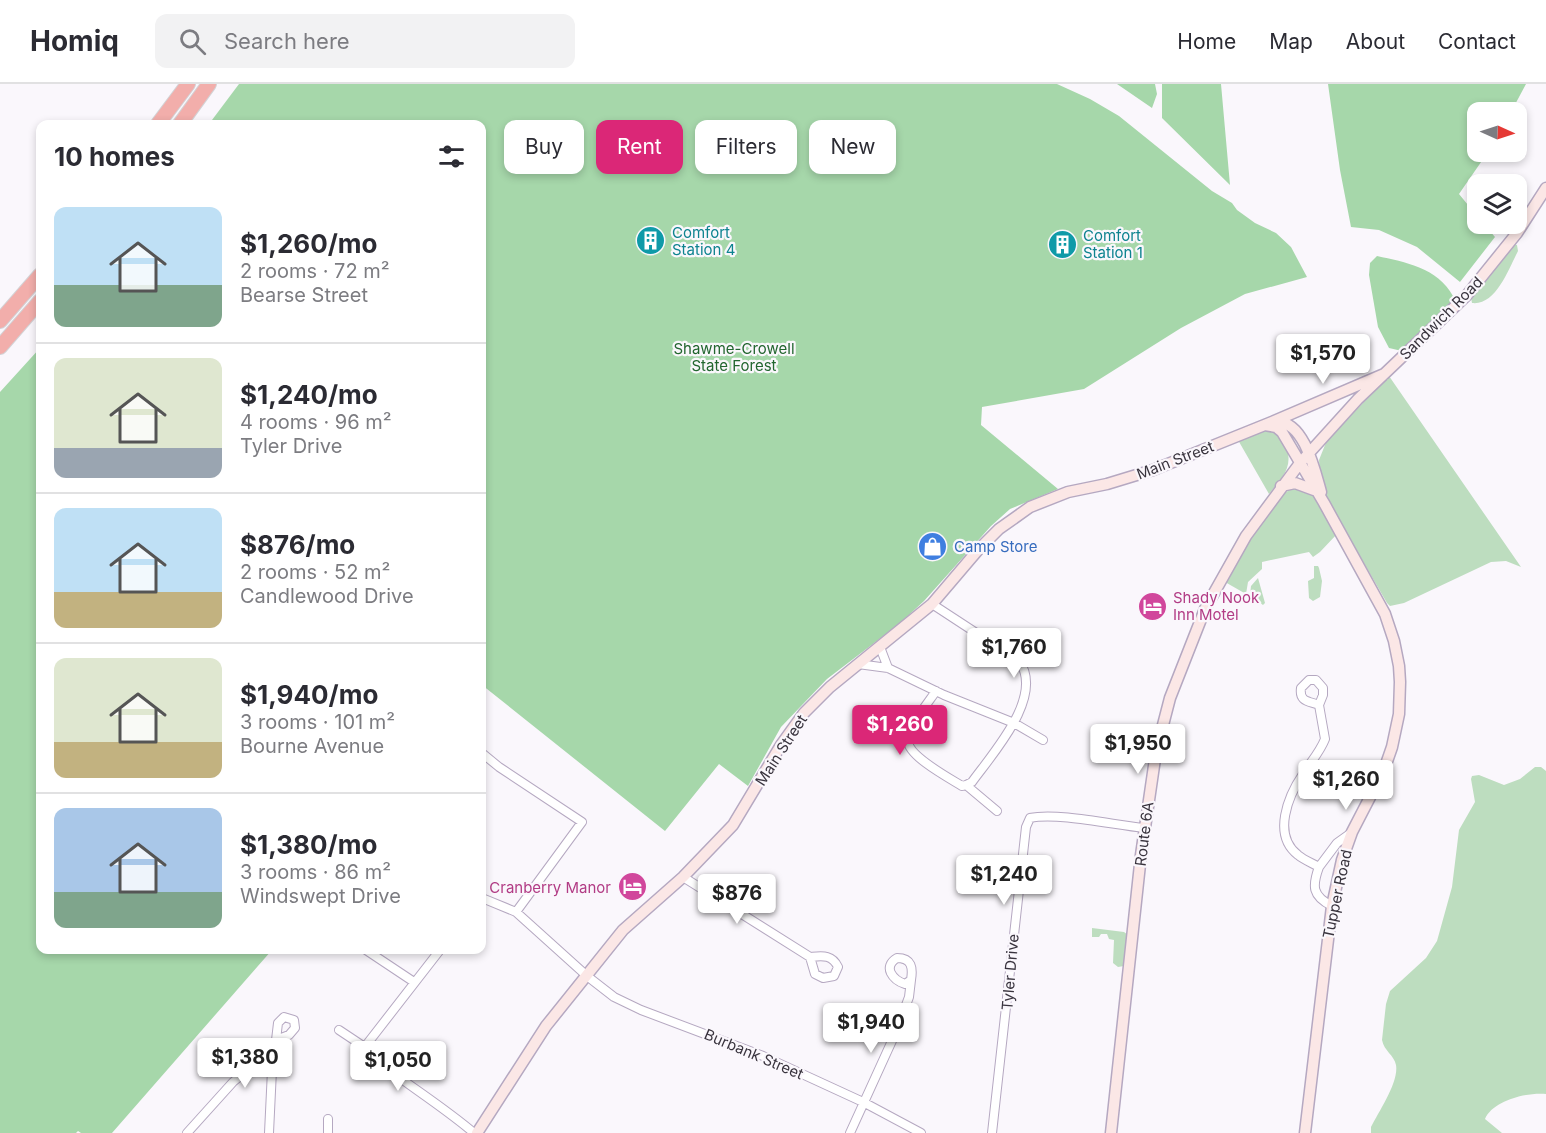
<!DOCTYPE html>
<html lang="en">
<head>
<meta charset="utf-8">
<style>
	body { margin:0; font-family:Inter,sans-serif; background:#f2f2f3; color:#2b2b33; height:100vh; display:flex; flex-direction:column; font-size:22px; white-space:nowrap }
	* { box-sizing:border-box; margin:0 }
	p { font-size:20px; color:#7c7c81 }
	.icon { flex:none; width:33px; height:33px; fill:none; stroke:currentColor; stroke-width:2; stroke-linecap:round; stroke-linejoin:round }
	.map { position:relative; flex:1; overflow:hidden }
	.sheet { position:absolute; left:36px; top:36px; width:450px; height:834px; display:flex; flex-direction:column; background:#fff; border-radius:12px; box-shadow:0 3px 9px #0003 }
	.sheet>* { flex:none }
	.banner { position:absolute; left:504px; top:36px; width:570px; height:54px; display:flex; gap:12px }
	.needle { width:39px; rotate:93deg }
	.controls { position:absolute; left:1467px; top:18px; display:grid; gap:12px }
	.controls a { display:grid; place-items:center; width:60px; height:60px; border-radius:12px; background:#fff; box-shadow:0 3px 9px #0003; font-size:30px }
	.price { position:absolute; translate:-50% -51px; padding:0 14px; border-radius:6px; background:#fff; color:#222; font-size:20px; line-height:39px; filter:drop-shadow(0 2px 3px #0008) }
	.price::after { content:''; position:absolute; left:50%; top:36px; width:18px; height:14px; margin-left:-9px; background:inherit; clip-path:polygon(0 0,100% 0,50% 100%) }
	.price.active { background:#db2777; color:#fff }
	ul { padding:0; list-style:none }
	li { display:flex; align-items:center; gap:18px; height:150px; padding:0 18px }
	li+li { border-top:2px solid #e1e1e2 }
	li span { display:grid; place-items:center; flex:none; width:168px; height:120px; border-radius:12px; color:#555 }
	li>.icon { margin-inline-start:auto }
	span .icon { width:72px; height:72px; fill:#fffc; stroke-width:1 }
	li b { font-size:26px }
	h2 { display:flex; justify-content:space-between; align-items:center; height:72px; padding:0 18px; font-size:26px }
	.chip { padding:0 21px; border-radius:12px; background:#fff; box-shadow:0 3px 9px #0003; font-size:21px; line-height:54px }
	.chip.active { background:#db2777; color:#fff }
	header { display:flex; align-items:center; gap:36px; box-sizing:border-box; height:84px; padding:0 30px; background:#fff; border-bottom:2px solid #e1e1e2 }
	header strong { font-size:28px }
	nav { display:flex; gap:33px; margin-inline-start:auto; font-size:21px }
	.search { width:420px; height:54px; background:#f2f2f3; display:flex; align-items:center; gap:15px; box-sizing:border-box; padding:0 21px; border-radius:12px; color:#7c7c81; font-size:22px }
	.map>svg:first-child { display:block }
	.green { fill:#bdddbf }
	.forest { fill:#a6d7aa }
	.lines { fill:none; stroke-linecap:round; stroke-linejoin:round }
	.street-casing { stroke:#b5a8c1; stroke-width:10 }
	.secondary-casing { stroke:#b5a8c1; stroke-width:13 }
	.highway-casing { stroke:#d3d2d5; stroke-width:16 }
	.street { stroke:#fff; stroke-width:8 }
	.secondary { stroke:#fbe7e6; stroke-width:10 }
	.highway { stroke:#f2aeab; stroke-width:14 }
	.labels { text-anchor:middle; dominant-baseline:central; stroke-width:4.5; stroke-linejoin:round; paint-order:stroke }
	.culture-label { font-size:15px; fill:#0d838f; stroke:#faf7fc; text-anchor:start }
	.street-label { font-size:15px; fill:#39343e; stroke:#faf7fc }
	.park-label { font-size:15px; fill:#22662f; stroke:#faf7fc }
	.shop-label { font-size:15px; fill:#366cbe; stroke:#faf7fc; text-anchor:start }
	.hotel-label { font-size:15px; fill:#b23c85; stroke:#faf7fc; text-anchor:start }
</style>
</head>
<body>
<header>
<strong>Homiq</strong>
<div class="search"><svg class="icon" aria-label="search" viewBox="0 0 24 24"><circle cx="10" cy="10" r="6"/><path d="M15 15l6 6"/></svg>Search here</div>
<nav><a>Home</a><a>Map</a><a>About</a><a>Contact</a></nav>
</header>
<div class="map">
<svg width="1546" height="1049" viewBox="0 0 1546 1049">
	<rect width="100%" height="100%" fill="#faf7fc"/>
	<path class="green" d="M1514,160L1517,161L1518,167C1509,184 1496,222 1472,219L1471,214Z
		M1389,292L1521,483L1506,477L1491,478L1404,519L1390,522L1387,519L1328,417L1320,391L1319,376L1327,356Z
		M1268,345C1276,347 1280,352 1285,360C1295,382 1282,394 1269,410L1238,356Z
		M1294,404L1313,410L1316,413L1337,450L1320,468L1313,473L1309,468L1262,478V485L1248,498L1246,510L1225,498C1237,478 1273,409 1294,404Z
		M1314,482H1318L1319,484L1322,497L1320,513L1313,517L1309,514L1308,497L1314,494Z
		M1258,494L1265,519L1263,521L1250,511L1251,502Z
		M1535,683H1541L1546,687V1010C1528,1008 1493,1016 1485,1035L1502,1049H1371V1043C1379,1027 1399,998 1396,981C1394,971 1384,967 1382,956L1386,920L1390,907L1426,874L1437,857L1452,803L1459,746L1475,718L1471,695L1472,692L1479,691L1504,701L1520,695Z
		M1092,844L1124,848L1128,851L1124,882L1118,883L1113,879L1114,856L1109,855L1107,850H1101L1099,853H1092Z"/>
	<path class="forest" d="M239,0H1057L1090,15L1119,32L1212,107L1232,119L1237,126L1255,139L1276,149L1291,163L1307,193L1245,210L1181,244L1084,305L982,323L981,341L1058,405L1010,425L991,442L924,517L899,540L827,595L781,643L748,702L719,680L665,747L482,601V40H209Z
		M1117,0H1155L1157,10L1152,24Z
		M1162,0H1221L1230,101L1162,34Z
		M1328,0H1526L1511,28H1478V68H1488L1459,110L1477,132L1478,140H1484L1495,153L1460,198L1417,163L1379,146L1351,143L1340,86Z
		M1377,172C1405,178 1438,184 1453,212L1450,221L1402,267L1389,264L1378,243L1369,191L1370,179Z
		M40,264V866H272L112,1049H81L78,1047L76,1049H0V308Z"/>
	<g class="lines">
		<defs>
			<path id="street" d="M932,520L1019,577C1045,612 993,669 972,698L966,701
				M880,563L888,584
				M858,580L888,584L944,611L1014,639L1043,656
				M1309,596H1316L1323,604V611L1319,621C1309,617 1299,618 1301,604Z
				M936,607C928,619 908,643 908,657C908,672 949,694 962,702L966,701L997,727
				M1319,621L1325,655C1320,668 1310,679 1303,690C1288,712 1272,751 1298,771C1304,776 1312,779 1319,783C1312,802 1312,812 1332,822
				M482,669L499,683L582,738L516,828
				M1319,783L1337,759L1351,749
				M683,793L810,873C822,872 832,870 838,883L834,892L823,894L815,890L810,873
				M482,814L516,828L587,892L614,913L641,926L763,972L863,1018L921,1049
				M366,866L414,898
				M897,874C912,874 913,884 911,896L905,900C893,896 882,883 897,874Z
				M284,933L294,936L295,944L289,951L276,956L278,939Z
				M339,946L366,964V968C401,997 440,1020 474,1049
				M366,964L367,960L440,866
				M187,1049L233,998L273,965L269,1049
				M328,1049V1035
				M850,1049L896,948L909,913L911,896
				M992,1049L1026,743L1030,734C1057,728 1114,741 1144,744"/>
			<path id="secondary" d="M1276,338C1304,336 1315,387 1321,408
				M1265,341L1276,343L1282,348L1324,419L1385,530L1394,557L1399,582L1400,598L1399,630L1392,663L1384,686L1352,748L1342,776L1332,822L1305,1049
				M1281,402L1295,399L1314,406
				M477,1049L546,942L623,846L683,793L733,741L781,661L804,629L830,603L932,520L978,466L999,445L1030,423L1068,408L1107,400L1153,386L1272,338L1384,290
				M1111,1049L1141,771L1156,668L1170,614L1205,525L1246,452L1300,379L1358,315L1467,211L1517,149L1546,104"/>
			<path id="highway" d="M158,40L188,0
				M180,40L209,0
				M0,237L40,191
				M0,263L40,217"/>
		</defs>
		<use href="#street" class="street-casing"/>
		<use href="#secondary" class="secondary-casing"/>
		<use href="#highway" class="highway-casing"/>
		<use href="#street" class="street"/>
		<use href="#secondary" class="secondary"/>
		<use href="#highway" class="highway"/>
	</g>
	<defs>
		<symbol id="building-disc" viewBox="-11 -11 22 22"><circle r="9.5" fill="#0f9aa8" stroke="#faf7fc"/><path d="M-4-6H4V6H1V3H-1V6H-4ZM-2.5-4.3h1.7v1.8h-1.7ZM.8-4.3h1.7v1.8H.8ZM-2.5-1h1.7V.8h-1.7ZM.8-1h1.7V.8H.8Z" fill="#fff"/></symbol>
		<symbol id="shop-disc" viewBox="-11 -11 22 22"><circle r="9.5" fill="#3f7fe0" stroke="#faf7fc"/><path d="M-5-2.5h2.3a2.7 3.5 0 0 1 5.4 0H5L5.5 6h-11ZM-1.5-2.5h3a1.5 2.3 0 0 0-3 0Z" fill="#fff"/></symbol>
		<symbol id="hotel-disc" viewBox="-11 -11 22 22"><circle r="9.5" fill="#d1479c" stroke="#faf7fc"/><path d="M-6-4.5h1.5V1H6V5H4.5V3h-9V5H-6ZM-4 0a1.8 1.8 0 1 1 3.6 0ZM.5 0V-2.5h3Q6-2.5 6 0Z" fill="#fff"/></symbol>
	</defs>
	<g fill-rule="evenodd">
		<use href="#building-disc" x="634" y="140" width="33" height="33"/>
		<use href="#building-disc" x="1046" y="144" width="33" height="33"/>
		<use href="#shop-disc" x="916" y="446" width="33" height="33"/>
		<use href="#hotel-disc" x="1136" y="506" width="33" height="33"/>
		<use href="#hotel-disc" x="616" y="786" width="33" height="33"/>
	</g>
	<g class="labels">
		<g class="culture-label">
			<text x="672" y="148">Comfort<tspan x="672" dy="17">Station 4</tspan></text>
			<text x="1083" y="151">Comfort<tspan x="1083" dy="17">Station 1</tspan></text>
		</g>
		<g class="street-label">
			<text transform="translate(1441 234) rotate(-45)">Sandwich Road</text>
			<text transform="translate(1175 376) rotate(-21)">Main Street</text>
			<text transform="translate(781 666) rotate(-57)">Main Street</text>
			<text transform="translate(1144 750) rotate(-83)">Route 6A</text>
			<text transform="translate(1337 810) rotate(-78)">Tupper Road</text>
			<text transform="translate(1010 888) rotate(-85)">Tyler Drive</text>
			<text transform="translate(754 970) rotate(23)">Burbank Street</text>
		</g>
		<g class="park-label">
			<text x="734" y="264">Shawme-Crowell<tspan x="734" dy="17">State Forest</tspan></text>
		</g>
		<g class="shop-label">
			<text x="954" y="462">Camp Store</text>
		</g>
		<g class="hotel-label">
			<text x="1173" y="513">Shady Nook<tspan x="1173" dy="17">Inn Motel</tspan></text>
			<text x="611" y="803" text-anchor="end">Cranberry Manor</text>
		</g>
	</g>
</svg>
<div class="controls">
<a><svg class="needle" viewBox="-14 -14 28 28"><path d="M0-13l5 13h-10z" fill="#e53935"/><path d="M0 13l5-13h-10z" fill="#7c7c81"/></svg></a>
<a><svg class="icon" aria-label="layers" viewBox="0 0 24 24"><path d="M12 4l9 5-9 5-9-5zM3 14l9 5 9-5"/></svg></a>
</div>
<b class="price" style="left:1323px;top:301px">$1,570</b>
<b class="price" style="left:1014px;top:595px">$1,760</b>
<b class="price active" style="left:900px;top:672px">$1,260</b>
<b class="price" style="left:1138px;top:691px">$1,950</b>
<b class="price" style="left:1346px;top:727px">$1,260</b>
<b class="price" style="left:1004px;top:822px">$1,240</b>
<b class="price" style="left:737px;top:841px">$876</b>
<b class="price" style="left:871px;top:970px">$1,940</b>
<b class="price" style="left:245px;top:1005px">$1,380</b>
<b class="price" style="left:398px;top:1008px">$1,050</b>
<div class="banner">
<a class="chip">Buy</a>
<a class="chip active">Rent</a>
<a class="chip">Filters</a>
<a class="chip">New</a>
</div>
<section class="sheet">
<h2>10 homes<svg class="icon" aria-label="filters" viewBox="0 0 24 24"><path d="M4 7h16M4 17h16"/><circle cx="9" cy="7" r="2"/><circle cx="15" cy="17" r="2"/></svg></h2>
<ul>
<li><span style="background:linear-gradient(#bfe0f5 65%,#7fa58c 0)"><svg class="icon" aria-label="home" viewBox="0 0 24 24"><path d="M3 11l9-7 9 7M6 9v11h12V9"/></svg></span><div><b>$1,260/mo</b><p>2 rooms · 72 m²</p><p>Bearse Street</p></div></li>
<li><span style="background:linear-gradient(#dfe7d0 75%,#9aa5b1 0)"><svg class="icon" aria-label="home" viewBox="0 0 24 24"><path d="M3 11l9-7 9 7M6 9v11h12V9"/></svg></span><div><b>$1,240/mo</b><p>4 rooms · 96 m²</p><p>Tyler Drive</p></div></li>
<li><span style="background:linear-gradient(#bfe0f5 70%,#c2b280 0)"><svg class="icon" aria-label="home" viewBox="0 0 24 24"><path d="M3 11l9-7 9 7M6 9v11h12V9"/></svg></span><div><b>$876/mo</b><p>2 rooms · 52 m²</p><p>Candlewood Drive</p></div></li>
<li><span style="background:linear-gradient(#dfe7d0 70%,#c2b280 0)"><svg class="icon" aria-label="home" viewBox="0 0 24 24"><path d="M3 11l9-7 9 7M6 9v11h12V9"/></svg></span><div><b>$1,940/mo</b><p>3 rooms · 101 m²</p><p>Bourne Avenue</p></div></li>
<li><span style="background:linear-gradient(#a9c7e8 70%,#7fa58c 0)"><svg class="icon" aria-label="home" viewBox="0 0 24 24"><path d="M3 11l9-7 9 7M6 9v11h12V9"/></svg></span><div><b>$1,380/mo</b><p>3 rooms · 86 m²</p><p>Windswept Drive</p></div></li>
</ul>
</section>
</div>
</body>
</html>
